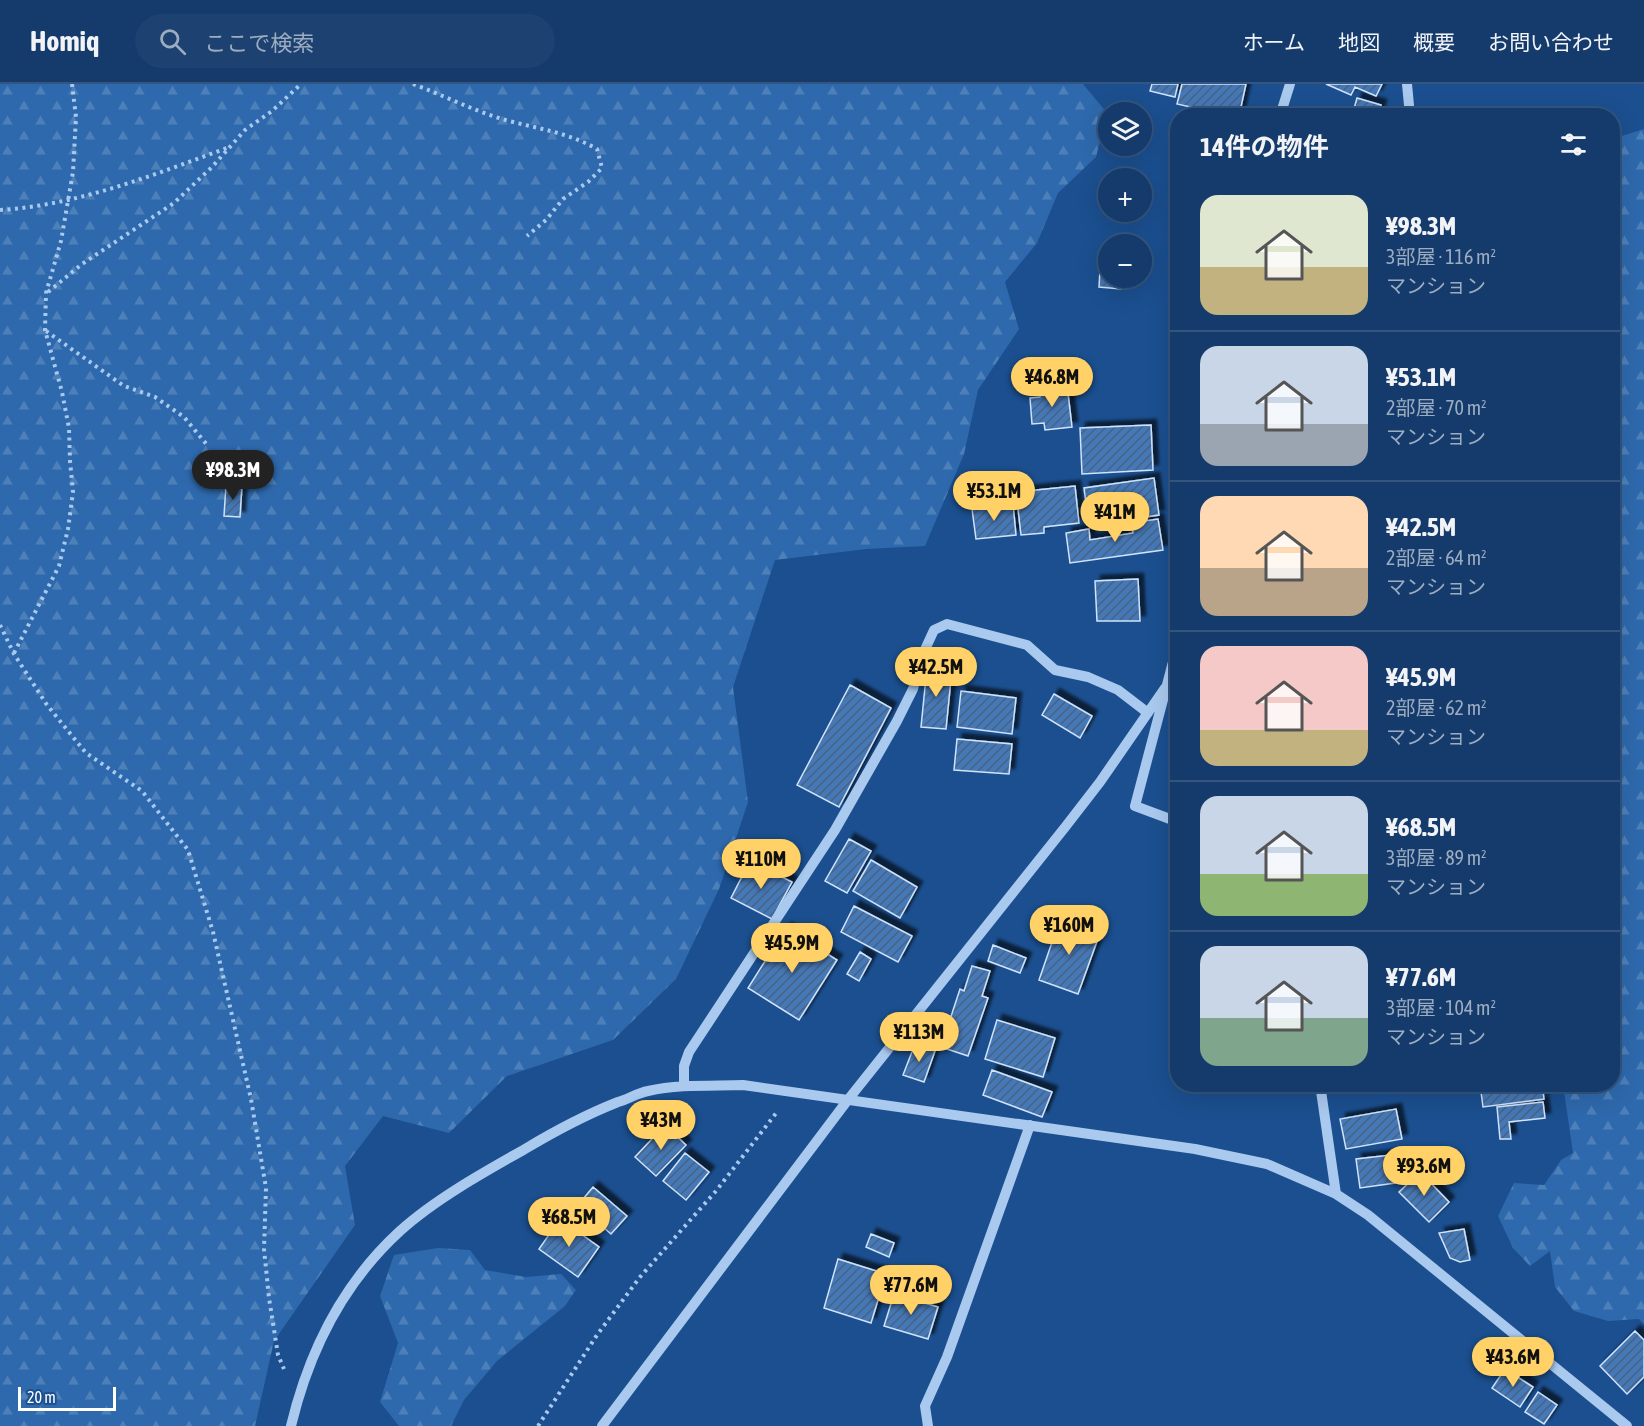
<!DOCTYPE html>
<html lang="ja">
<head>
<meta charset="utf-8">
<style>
	body { margin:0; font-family:"Asap Condensed","Noto Sans JP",sans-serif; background:#1d4271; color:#f1f3f6; height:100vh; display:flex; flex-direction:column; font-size:22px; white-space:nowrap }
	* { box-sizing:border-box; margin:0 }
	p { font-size:20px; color:#9dadc1 }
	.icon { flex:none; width:33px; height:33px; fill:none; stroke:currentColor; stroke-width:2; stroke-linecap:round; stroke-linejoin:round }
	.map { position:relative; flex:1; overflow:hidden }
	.drawer { position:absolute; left:1170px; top:24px; width:450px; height:984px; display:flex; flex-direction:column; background:#143b6b; border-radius:24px; box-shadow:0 6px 24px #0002,0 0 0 2px #33557e }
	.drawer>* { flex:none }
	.controls { position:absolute; left:1098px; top:18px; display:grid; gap:12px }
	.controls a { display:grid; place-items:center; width:54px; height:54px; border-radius:50%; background:#143b6b; box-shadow:0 6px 24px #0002,0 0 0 2px #33557e; font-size:30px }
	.scale { position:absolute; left:18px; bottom:15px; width:98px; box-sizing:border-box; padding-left:6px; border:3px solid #fff; border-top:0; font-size:16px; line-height:21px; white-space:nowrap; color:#fff; -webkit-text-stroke:4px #1b4f8f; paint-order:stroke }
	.price { position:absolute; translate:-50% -51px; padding:0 14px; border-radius:21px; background:#ffd166; color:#111; font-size:20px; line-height:39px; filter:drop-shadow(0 2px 3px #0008) }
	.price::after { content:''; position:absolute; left:50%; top:36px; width:18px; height:14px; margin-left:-9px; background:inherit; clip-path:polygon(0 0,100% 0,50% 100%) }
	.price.current { background:#222; color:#fff }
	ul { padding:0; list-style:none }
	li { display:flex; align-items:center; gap:18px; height:150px; padding:0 30px }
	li+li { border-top:2px solid #33557e }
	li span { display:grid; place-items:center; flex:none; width:168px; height:120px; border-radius:18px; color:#555 }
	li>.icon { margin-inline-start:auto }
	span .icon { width:72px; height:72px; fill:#fffc; stroke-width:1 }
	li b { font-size:26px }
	h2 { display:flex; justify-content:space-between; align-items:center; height:72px; padding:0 30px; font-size:26px }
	header { display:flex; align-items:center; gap:36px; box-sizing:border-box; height:84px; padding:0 30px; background:#143b6b; border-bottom:2px solid #33557e }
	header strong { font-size:28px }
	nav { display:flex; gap:33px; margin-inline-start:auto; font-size:21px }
	.search { width:420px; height:54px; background:#1d4271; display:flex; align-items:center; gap:15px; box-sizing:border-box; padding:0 21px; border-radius:33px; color:#9dadc1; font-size:22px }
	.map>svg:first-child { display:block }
	.forest { fill:url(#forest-firs) }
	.building { fill:url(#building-hatch); stroke:#cfe3fa; stroke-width:1.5; filter:url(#shadow) }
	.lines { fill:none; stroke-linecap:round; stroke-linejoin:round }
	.path { stroke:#a9c9ee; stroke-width:4; stroke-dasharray:3 4.5; stroke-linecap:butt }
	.minor { stroke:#a9c9ee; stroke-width:10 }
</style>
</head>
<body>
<header>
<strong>Homiq</strong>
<div class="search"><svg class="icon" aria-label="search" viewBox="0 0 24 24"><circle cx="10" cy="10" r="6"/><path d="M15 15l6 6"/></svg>ここで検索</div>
<nav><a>ホーム</a><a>地図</a><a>概要</a><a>お問い合わせ</a></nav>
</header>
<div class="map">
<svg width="1644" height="1342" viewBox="0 0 1644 1342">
	<defs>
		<pattern id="forest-firs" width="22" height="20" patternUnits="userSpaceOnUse" patternTransform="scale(1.5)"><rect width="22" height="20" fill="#2e69ad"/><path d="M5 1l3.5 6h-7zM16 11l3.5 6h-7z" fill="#4d80b9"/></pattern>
		<pattern id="building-hatch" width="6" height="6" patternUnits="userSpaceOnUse" patternTransform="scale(1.5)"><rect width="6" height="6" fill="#4478b7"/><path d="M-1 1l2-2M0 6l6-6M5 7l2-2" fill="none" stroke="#486282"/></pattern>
		<filter id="shadow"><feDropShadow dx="5.5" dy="-5.5" stdDeviation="1.5" flood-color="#0009"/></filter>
	</defs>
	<rect width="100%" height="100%" fill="#1b4f8f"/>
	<path class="forest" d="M0,0H1083L1107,29L1096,73L1058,109L1037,159L1005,198L1019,245L978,306L964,370L925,462L866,465L775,476L733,603L748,718L719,805L676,895L613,956L507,992L449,1049L383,1032L345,1082L355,1141L274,1257L255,1342H0Z
		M1644,45V1240L1639,1235L1608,1237L1574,1227L1555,1203L1550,1167L1530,1182L1513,1164L1498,1132L1514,1099L1544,1101L1561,1076L1573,1069L1564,1007L1558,1001L1612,1000V55Z
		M438,1164L470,1166L485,1186L526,1193L561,1190L576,1206L565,1222L497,1277L464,1316L451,1342H399L380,1318L398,1259L380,1212L394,1171Z"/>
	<path class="building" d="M1152,0H1178L1175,13L1150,7Z
		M1182,0H1246L1239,32H1193L1195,24L1177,20Z
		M1326,0H1382L1376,12L1355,3L1351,11Z
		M1357,14L1381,21L1378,32H1352Z
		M1101,169L1108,170V194H1121V205L1099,203Z
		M1067,301L1072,343L1045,346L1044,339L1032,340L1030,314L1040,313V303Z
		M1151,341L1153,386L1082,390L1080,344Z
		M1154,394L1159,431L1089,441L1084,404Z
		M226,401H242L240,433L224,432Z
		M1075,402L1079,439L1044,443V449L1021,451L1017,416L1028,414L1027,407Z
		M1013,420L1016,451L976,455L972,425Z
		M1158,435L1163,466L1070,479L1066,449L1089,445L1090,456L1133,449L1131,439Z
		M1138,495L1140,537H1097L1095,497Z
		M927,583L952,585L946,645L921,643Z
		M850,601L891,624L839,723L797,701Z
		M961,607L1016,614L1012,650L957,643Z
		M1054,610L1092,632L1080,654L1042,631Z
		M957,655L1012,660L1009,690L954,686Z
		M849,755L871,767L847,809L825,797Z
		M871,776L917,803L900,834L853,807Z
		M750,777L792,798L772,835L731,814Z
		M854,822L912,852L898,878L841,848Z
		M1060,835L1100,849L1078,910L1039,896Z
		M786,844L837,876L799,936L748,904Z
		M993,861L1026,874L1020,889L988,877Z
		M860,868L871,875L859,897L847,890Z
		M972,882L990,887L982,912L988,914L968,972L941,963L960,905L964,907Z
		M997,936L1055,954L1043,993L985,975Z
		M915,960L935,967L924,998L903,991Z
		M992,986L1052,1008L1042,1033L983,1011Z
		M1480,1000H1542L1544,1015L1483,1023Z
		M1543,1018L1545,1034L1509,1038L1511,1055H1500L1497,1023Z
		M1396,1025L1402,1055L1346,1065L1340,1035Z
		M665,1041L686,1061L656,1092L635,1073Z
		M685,1069L709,1088L686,1116L663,1097Z
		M1391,1071L1395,1099L1360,1104L1356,1075Z
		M1420,1088L1449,1118L1429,1138L1399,1108Z
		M593,1103L627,1132L611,1150L578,1121Z
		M560,1135L599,1163L578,1193L539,1165Z
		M1464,1145L1470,1176L1460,1178L1450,1174L1439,1149Z
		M871,1150L894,1159L889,1173L866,1163Z
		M838,1175L886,1190L871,1239L824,1224Z
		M894,1210L938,1223L928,1255L884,1242Z
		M1635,1247L1644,1256V1293L1627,1310L1600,1282Z
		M1505,1285L1533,1303L1520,1323L1492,1304Z
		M1538,1308L1557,1321L1544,1340L1525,1328Z"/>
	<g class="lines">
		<path class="path" d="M413,0C445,12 476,28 509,37C540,45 569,49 597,65L602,84L588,98L563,115L546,136L527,152
			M0,126C79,121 153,91 227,64
			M48,208L82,180L174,119L212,83L245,46L272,27L301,0
			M46,247L124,302L155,313L184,333L208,362
			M0,541L14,570L47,621L86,669L142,707L188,766L213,848L251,1015L266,1104L264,1165L269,1214L278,1271L284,1285
			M14,569L59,482L68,445L73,408L70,377L69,344L62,308L45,246L46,209L61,157L73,88L76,33L72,0
			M538,1342L597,1251L640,1193L716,1107L777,1028"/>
		<path class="minor" d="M1407,0L1410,32
			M1280,32L1290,0
			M1178,559L1135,722L1178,738
			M1320,1000L1336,1110
			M684,1002V982L689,968L835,746L897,637L913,605L922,572L934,546L947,540L1027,561L1055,586L1088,593L1118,606L1148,629
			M291,1342C309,1267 342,1200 400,1147C434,1116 484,1088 525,1065C555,1047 585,1031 618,1018C628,1015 638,1009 648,1007C679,1000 712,1002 743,1001L1195,1065L1267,1080L1336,1110L1368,1131L1627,1342
			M602,1342L847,1017L1066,742L1100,698L1165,604
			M928,1342L925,1322L947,1273L1030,1041"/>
	</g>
</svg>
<div class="controls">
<a><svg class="icon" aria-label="layers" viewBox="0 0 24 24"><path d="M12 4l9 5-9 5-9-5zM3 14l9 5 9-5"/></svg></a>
<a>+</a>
<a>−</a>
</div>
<div class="scale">20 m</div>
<b class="price" style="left:1052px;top:324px">¥46.8M</b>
<b class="price current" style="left:233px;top:417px">¥98.3M</b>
<b class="price" style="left:994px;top:438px">¥53.1M</b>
<b class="price" style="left:1115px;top:459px">¥41M</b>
<b class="price" style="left:936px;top:614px">¥42.5M</b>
<b class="price" style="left:761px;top:806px">¥110M</b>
<b class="price" style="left:1069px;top:872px">¥160M</b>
<b class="price" style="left:792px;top:890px">¥45.9M</b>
<b class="price" style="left:919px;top:979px">¥113M</b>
<b class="price" style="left:661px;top:1067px">¥43M</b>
<b class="price" style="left:1424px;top:1113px">¥93.6M</b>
<b class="price" style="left:569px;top:1164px">¥68.5M</b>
<b class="price" style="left:911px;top:1232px">¥77.6M</b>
<b class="price" style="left:1513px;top:1304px">¥43.6M</b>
<section class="drawer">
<h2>14件の物件<svg class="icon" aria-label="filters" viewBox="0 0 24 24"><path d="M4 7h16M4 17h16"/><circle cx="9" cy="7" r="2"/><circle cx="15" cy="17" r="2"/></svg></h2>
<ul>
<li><span style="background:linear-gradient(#dfe7d0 60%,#c2b280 0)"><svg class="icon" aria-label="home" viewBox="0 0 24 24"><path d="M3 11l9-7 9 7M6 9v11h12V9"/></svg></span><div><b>¥98.3M</b><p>3部屋 · 116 m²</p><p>マンション</p></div></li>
<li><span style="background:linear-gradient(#c9d6e8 65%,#9aa5b1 0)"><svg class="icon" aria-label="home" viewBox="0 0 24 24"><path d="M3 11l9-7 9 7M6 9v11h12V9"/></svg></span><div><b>¥53.1M</b><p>2部屋 · 70 m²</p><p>マンション</p></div></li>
<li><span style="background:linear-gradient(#ffd9b3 60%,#b9a48a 0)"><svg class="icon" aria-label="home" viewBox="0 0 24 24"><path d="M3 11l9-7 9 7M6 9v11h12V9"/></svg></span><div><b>¥42.5M</b><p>2部屋 · 64 m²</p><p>マンション</p></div></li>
<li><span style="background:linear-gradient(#f6c9c9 70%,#c2b280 0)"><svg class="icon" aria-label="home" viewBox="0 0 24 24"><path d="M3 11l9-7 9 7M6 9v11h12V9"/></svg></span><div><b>¥45.9M</b><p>2部屋 · 62 m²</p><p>マンション</p></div></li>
<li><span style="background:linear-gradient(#c9d6e8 65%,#8fb573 0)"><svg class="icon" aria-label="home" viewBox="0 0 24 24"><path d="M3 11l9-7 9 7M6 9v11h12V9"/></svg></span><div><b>¥68.5M</b><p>3部屋 · 89 m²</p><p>マンション</p></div></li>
<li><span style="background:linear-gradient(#c9d6e8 60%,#7fa58c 0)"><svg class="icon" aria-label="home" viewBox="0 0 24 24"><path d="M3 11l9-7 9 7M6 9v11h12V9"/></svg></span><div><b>¥77.6M</b><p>3部屋 · 104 m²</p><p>マンション</p></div></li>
</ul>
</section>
</div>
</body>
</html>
